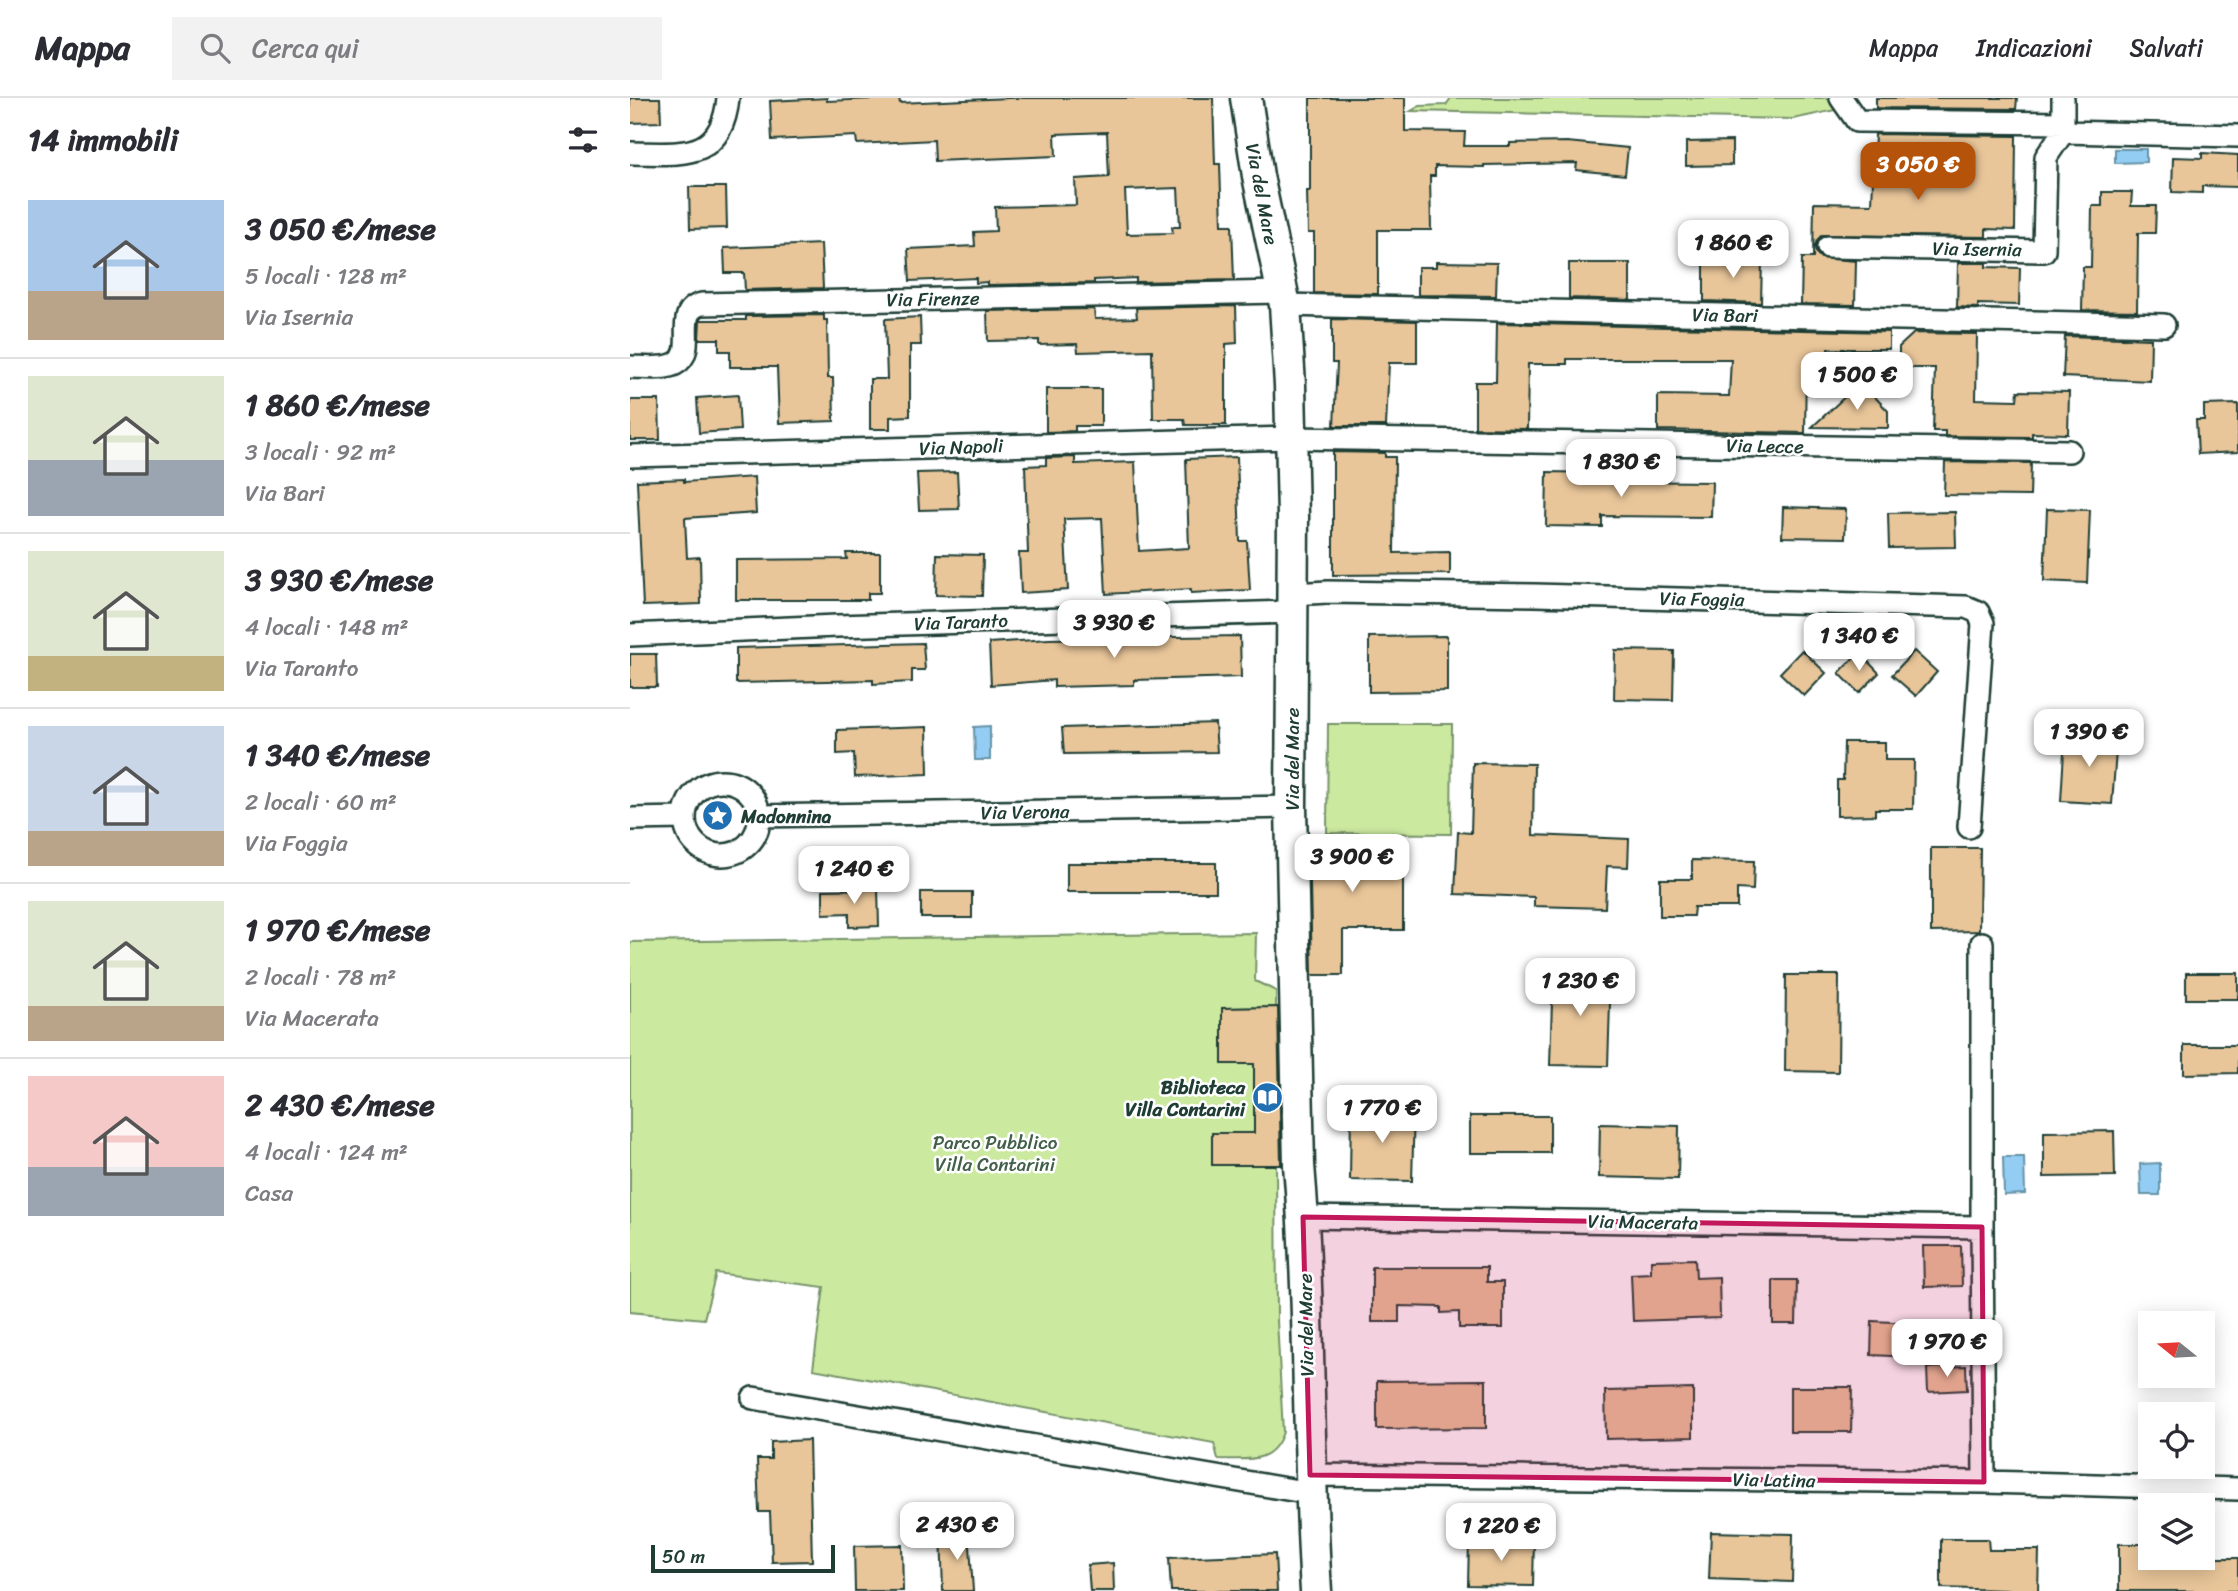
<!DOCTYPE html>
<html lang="it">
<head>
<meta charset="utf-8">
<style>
	body { margin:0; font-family:Sriracha,sans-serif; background:#f2f2f3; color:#2b2b33; height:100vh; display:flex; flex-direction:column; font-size:26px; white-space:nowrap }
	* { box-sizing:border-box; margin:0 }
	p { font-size:23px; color:#7c7c81 }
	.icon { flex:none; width:38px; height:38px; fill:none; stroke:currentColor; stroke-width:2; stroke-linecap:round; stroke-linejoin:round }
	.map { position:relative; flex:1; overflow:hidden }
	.details { display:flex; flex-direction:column; background:#fff; width:630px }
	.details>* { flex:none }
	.needle { width:46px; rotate:288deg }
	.fabs { position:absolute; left:1508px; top:1213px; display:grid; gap:14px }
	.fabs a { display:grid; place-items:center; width:77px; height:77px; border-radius:0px; background:#fff; box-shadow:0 4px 18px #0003; font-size:35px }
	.scale { position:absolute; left:21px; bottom:18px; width:184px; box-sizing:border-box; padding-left:7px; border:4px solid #1f3d34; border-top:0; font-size:19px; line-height:24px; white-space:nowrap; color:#1f3d34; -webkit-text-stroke:5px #fff; paint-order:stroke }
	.price { position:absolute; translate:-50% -60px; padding:0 16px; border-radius:14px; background:#fff; color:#222; font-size:23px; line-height:46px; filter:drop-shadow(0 2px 4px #0008) }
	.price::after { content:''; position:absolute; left:50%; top:42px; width:21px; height:16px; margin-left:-10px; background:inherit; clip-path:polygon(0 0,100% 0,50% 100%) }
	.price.current { background:#b45309; color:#fff }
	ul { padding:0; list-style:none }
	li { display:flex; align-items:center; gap:21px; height:175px; padding:0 28px }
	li+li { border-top:2px solid #e1e1e2 }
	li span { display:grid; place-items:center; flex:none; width:196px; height:140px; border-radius:0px; color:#555 }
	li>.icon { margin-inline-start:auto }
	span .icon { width:84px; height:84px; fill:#fffc; stroke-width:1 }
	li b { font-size:30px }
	h2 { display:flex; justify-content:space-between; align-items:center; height:84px; padding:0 28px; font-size:30px }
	header { display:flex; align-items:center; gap:42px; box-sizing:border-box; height:98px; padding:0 35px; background:#fff; border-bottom:2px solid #e1e1e2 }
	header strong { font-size:33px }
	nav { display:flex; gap:38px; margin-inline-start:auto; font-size:24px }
	.search { width:490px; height:63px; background:#f2f2f3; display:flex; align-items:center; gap:18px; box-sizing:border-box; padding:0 24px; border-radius:0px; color:#7c7c81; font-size:26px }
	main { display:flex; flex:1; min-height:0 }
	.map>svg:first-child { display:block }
	.green { fill:#cce9a0; stroke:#76936a; stroke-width:2 }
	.water { fill:#94cdf4; stroke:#6593a7; stroke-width:2 }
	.building { fill:#e9c69a; stroke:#1f3d34; stroke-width:2; fill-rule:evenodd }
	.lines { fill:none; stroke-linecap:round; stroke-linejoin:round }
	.street-casing { stroke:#1f3d34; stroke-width:26 }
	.secondary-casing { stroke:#1f3d34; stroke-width:35 }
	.street { stroke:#fff; stroke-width:21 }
	.secondary { stroke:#fff; stroke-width:30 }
	.marked { fill:#c2185b; fill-opacity:0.2; stroke:#c2185b; stroke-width:5; stroke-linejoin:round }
	.labels { text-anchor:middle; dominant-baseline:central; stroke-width:5; stroke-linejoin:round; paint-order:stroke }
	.street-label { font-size:19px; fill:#1f3d34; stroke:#fff }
	.poi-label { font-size:19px; font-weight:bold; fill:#1f3d34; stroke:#fff; text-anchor:start }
	.park-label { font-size:19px; fill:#425f4a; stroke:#fff }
</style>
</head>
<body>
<header>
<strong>Mappa</strong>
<div class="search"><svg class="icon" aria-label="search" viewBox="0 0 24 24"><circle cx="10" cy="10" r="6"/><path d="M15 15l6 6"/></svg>Cerca qui</div>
<nav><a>Mappa</a><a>Indicazioni</a><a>Salvati</a></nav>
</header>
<main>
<section class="details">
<h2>14 immobili<svg class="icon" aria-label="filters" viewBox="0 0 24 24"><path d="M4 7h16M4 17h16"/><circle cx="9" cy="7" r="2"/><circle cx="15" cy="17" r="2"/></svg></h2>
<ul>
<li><span style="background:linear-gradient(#a9c7e8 65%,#b9a48a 0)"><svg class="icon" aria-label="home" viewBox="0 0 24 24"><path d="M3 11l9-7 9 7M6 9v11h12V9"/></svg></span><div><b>3 050 €/mese</b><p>5 locali · 128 m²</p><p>Via Isernia</p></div></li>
<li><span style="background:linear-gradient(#dfe7d0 60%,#9aa5b1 0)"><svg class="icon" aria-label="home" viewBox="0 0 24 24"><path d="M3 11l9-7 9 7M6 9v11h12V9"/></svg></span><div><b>1 860 €/mese</b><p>3 locali · 92 m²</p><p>Via Bari</p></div></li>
<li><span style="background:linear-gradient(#dfe7d0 75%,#c2b280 0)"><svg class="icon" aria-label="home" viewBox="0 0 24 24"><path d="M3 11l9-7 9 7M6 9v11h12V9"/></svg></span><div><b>3 930 €/mese</b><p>4 locali · 148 m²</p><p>Via Taranto</p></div></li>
<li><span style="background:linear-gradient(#c9d6e8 75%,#b9a48a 0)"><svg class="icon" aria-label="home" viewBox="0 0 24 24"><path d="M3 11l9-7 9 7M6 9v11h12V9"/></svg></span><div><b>1 340 €/mese</b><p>2 locali · 60 m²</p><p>Via Foggia</p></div></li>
<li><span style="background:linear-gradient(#dfe7d0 75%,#b9a48a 0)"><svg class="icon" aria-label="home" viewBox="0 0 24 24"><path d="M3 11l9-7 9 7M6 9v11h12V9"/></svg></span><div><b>1 970 €/mese</b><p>2 locali · 78 m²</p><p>Via Macerata</p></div></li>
<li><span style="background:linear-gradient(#f6c9c9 65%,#9aa5b1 0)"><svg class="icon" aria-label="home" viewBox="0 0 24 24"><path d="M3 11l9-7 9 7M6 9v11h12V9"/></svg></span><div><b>2 430 €/mese</b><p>4 locali · 124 m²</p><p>Casa</p></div></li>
</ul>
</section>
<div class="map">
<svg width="1608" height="1493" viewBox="0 0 1608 1493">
	<rect width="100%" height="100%" fill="#fff"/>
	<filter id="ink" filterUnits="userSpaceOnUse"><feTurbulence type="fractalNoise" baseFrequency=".0143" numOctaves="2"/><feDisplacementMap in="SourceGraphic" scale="14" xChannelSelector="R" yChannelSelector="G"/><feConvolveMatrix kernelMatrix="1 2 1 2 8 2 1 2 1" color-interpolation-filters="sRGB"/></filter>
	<g filter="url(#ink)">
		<path class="green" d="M821,0H1197L1210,11L1163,21L781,13L790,8L816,7Z
			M698,626H822L821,736L697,735Z
			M626,835L625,883L646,893V909L592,910V966H624V1035H582V1067H646L647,1222L653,1334C642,1367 617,1361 588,1361L584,1345L183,1271L194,1189L86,1175L74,1221L0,1214V844Z"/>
		<path class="water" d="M1485,51H1516V64L1485,65Z
			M360,628V662H345L344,629Z
			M1373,1059H1394L1395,1096L1374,1097Z
			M1530,1065V1097H1511L1510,1066Z"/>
		<path class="building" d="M0,0H30L31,24L0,25Z
			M197,0V3L269,0L270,5L379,0H583L585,66H590L592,127H602L604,182L506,184V180L464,182V185L357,187V184L346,185V180L280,183L278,151L345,148L344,134L366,133L365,109L446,107L445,81L479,79L477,34L425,36L426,58L305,63L304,42L227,46L226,38L142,42L140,3ZM548,90L550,129H542L543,135L497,136L495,92Z
			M680,0H775V33L835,34L834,48H880V45L937,44L998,50L995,77L946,72L947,65L854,67V69L805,68V78H800L801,132H748V196L684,195V135H678L677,93H680Z
			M1246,0H1387L1386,11L1246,10Z
			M1245,36L1386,38L1385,132L1356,131V139L1192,137L1187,142L1185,148L1186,155L1191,160L1226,163L1225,207L1171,206L1172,160H1183L1184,105L1242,106Z
			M1102,43V67L1056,68V44Z
			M1572,55L1608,57V89L1572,88V95L1542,94L1543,59L1572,60Z
			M59,89H96L97,130L60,131Z
			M1472,94H1502L1501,108H1526L1525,135H1508L1507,213L1452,212L1453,169H1461L1462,108H1472Z
			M191,146L193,190L115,192L114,175H95L94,150Z
			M1074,161H1132L1131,205L1074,203Z
			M806,164L867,165L866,198L788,197V169H806Z
			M939,165H1000V202L939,200Z
			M1328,165H1356V169L1390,170L1389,207L1348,206V210L1327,209Z
			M606,208L607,245L596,246V327H555L554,321H523L522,252L448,254L447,246L409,247V242L358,243L357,213L464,211L465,221L507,220L506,210Z
			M194,217V222H197L198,280H203L204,323L149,325L147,269H100V253H89V241H69L70,222H116V218Z
			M290,219L291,247H280V318L260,319V331H240V281H257L255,221Z
			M702,221L787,223V265H759L756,328H704L707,265H702Z
			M867,225L1259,234V251H1198V270L1176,269L1175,335L1028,332V297L1099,298L1101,261H937V266H898L897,331L845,330V284H866Z
			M1284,235L1347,236L1346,301L1387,302L1388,293L1439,294L1438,336L1402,335V339L1315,338V333H1303L1305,270H1269V249Z
			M1435,238L1521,241L1520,283L1433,279Z
			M1231,284L1258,313V330L1182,329Z
			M416,291H471V328H445V333L416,334Z
			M108,297L110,332L69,335L67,300Z
			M0,302H29L30,342H0Z
			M1608,306V354L1568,356L1566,322H1574V307Z
			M703,354L755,355V359H765L764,455L820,454V476L703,477Z
			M445,359V366L505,364L509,453L559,450L556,361L607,359L610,443H617L620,492L561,495V491L476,496L472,420L434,421L438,492L391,495L389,455H398L395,368L416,367V360Z
			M1315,364L1401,365L1400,398L1314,397Z
			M327,374L329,411L289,412L287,375Z
			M917,374L973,375V383L1082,384L1081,419L972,418V429L916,428Z
			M124,379L126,415L55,420L57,460L70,459L71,506L13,508L7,383L54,381V384Z
			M1153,409L1216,411L1215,440L1152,439Z
			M1417,411L1460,412L1457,485L1414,483Z
			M1325,414L1326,449L1259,450L1258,415Z
			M216,455H250V495H238V502H106V462L217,461Z
			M307,456L353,457L352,498L306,497Z
			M610,538L611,579L504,582V587L424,589V582L361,587L359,545L419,541Z
			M817,538V593L739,594V539Z
			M293,545L295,572H282V584L243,586V582L106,585V550Z
			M985,552L1044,553L1043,602L984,601Z
			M1172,552L1196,575L1174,598L1150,575Z
			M1284,553L1307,574L1286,598L1262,577Z
			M1229,554L1249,575L1229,595L1209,575Z
			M0,556H26L27,589H0Z
			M585,625L587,654L434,656L432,630Z
			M297,629L298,676L225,679L224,655L207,656V632Z
			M1435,637L1487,640L1482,706L1431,703Z
			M1214,644H1255V662H1284L1283,711H1245V717L1207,718V682H1213Z
			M843,665L904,666L903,737L999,741L998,769L977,768L975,810L904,808V799L825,796L828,734L841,735Z
			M679,740H773V832H713V877H682Z
			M1301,750H1350L1349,833L1301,834Z
			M1062,762L1124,763L1123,792L1107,791V809H1064L1063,818H1030V781H1062Z
			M437,765H586V794H437Z
			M248,791L249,828L219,829V815L193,816V792Z
			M291,794H342V820H291Z
			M923,872L981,873L978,968L920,967Z
			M1556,875H1608V901H1556Z
			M1156,877H1209L1208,974L1155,973Z
			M648,909L651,1067H582V1035H624V966H592V910Z
			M1554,947H1608V975L1554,976Z
			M721,1011H784L782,1083L720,1082Z
			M840,1018H920V1055H840Z
			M970,1026L1049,1028L1048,1081L969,1079Z
			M1484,1033L1485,1078L1414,1079V1034Z
			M1293,1148H1331L1332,1188L1294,1189Z
			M1065,1161L1066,1180L1089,1179L1090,1220L1003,1223L1001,1176L1021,1175V1162Z
			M742,1169H857V1184H873V1230H829V1214L811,1215V1209L769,1208V1224H742Z
			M1143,1182H1167L1166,1226H1143Z
			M1242,1223L1284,1225L1282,1259L1241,1257Z
			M1336,1268L1337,1292L1298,1294L1297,1270Z
			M856,1282V1330L747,1331V1283Z
			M1160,1289H1222L1221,1334H1160Z
			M1063,1291V1339L976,1341L975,1293Z
			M179,1342L182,1463L142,1464L140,1414H129L127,1361H141V1344Z
			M339,1433L343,1493H313L311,1434Z
			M1081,1434L1163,1436L1162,1484L1079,1481Z
			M1311,1441H1358L1359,1452H1409L1408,1493L1311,1490Z
			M839,1442H904L903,1488L838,1487Z
			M1489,1446H1521V1460H1608V1493H1489Z
			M272,1447L273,1493H225L224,1448Z
			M645,1456L647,1493H541L539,1460Z
			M483,1465L484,1493H460L458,1467Z"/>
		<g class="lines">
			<defs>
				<path id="street" d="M1211,0L1227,23L1433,25
					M1433,34L1608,38
					M0,55C50,55 92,64 98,0
					M1198,149L1414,153L1416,59L1433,34V0
					M655,207L1534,227
					M0,269C13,269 33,272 45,266C70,253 41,213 72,206L653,194
					M0,358L662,340L1439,353
					M662,496L698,494L905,497L1336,509L1348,514L1353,525L1339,729
					M0,537L207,528L662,514
					M55 720a37 37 0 1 1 74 0a37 37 0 1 1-74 0Z
					M129,718L661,709
					M0,721L55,720
					M673,1119L1352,1129L1354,1384
					M1352,1129V845
					M123,1300L680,1395
					M680,1377L1354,1384L1608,1391"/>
				<path id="secondary" d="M616,0L628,78L655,207L660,287L663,419L661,709L669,1067C681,1209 677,1351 686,1493"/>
			</defs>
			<use href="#street" class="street-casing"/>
			<use href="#secondary" class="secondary-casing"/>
			<use href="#street" class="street"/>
			<use href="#secondary" class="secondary"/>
		</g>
	</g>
	<path class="marked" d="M673,1119L1352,1129L1354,1384L680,1377Z"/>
	<defs>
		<symbol id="sight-disc" viewBox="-11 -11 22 22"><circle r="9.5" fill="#1f6fb2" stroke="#fff"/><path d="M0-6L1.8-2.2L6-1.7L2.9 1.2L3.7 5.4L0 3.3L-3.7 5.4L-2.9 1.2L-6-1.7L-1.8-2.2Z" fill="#fff"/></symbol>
		<symbol id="library-disc" viewBox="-11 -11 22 22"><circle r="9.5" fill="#1f6fb2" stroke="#fff"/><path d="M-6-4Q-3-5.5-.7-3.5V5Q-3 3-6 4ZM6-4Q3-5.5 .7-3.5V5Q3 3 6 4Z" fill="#fff"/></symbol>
	</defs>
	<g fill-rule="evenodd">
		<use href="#sight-disc" x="70" y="700" width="35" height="35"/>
		<use href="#library-disc" x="620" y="982" width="35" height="35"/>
	</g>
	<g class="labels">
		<g class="street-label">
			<text transform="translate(632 96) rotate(79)">Via del Mare</text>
			<text transform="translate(1347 151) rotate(1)">Via Isernia</text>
			<text transform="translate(303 201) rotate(-1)">Via Firenze</text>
			<text transform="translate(1095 217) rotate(1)">Via Bari</text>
			<text transform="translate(1135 348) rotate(1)">Via Lecce</text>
			<text transform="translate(331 349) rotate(-2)">Via Napoli</text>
			<text transform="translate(1072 501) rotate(1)">Via Foggia</text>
			<text transform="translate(331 524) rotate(-2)">Via Taranto</text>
			<text transform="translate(662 661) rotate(-90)">Via del Mare</text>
			<text transform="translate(395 714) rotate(-1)">Via Verona</text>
			<text transform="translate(1013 1124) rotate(1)">Via Macerata</text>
			<text transform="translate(676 1227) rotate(-91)">Via del Mare</text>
			<text transform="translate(1144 1382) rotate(1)">Via Latina</text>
		</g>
		<g class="poi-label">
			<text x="111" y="718">Madonnina</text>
			<text x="615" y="989" text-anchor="end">Biblioteca<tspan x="615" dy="22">Villa Contarini</tspan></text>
		</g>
		<g class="park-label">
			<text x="365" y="1044">Parco Pubblico<tspan x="365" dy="22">Villa Contarini</tspan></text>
		</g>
	</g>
</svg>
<div class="fabs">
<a><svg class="needle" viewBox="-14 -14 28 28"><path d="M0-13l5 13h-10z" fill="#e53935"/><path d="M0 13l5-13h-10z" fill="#7c7c81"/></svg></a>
<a><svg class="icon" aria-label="locate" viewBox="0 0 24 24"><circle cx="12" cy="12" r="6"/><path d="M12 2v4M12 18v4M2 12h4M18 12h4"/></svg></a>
<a><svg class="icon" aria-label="layers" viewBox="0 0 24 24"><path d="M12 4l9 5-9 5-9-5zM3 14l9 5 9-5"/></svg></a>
</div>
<div class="scale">50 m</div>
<b class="price current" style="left:1288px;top:104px">3 050 €</b>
<b class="price" style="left:1103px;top:182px">1 860 €</b>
<b class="price" style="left:1227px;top:314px">1 500 €</b>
<b class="price" style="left:991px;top:401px">1 830 €</b>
<b class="price" style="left:484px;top:562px">3 930 €</b>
<b class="price" style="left:1229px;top:575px">1 340 €</b>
<b class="price" style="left:1459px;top:671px">1 390 €</b>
<b class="price" style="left:722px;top:796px">3 900 €</b>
<b class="price" style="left:224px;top:808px">1 240 €</b>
<b class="price" style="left:950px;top:920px">1 230 €</b>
<b class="price" style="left:752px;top:1047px">1 770 €</b>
<b class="price" style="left:1317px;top:1281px">1 970 €</b>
<b class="price" style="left:327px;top:1464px">2 430 €</b>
<b class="price" style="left:871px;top:1465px">1 220 €</b>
</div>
</main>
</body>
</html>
